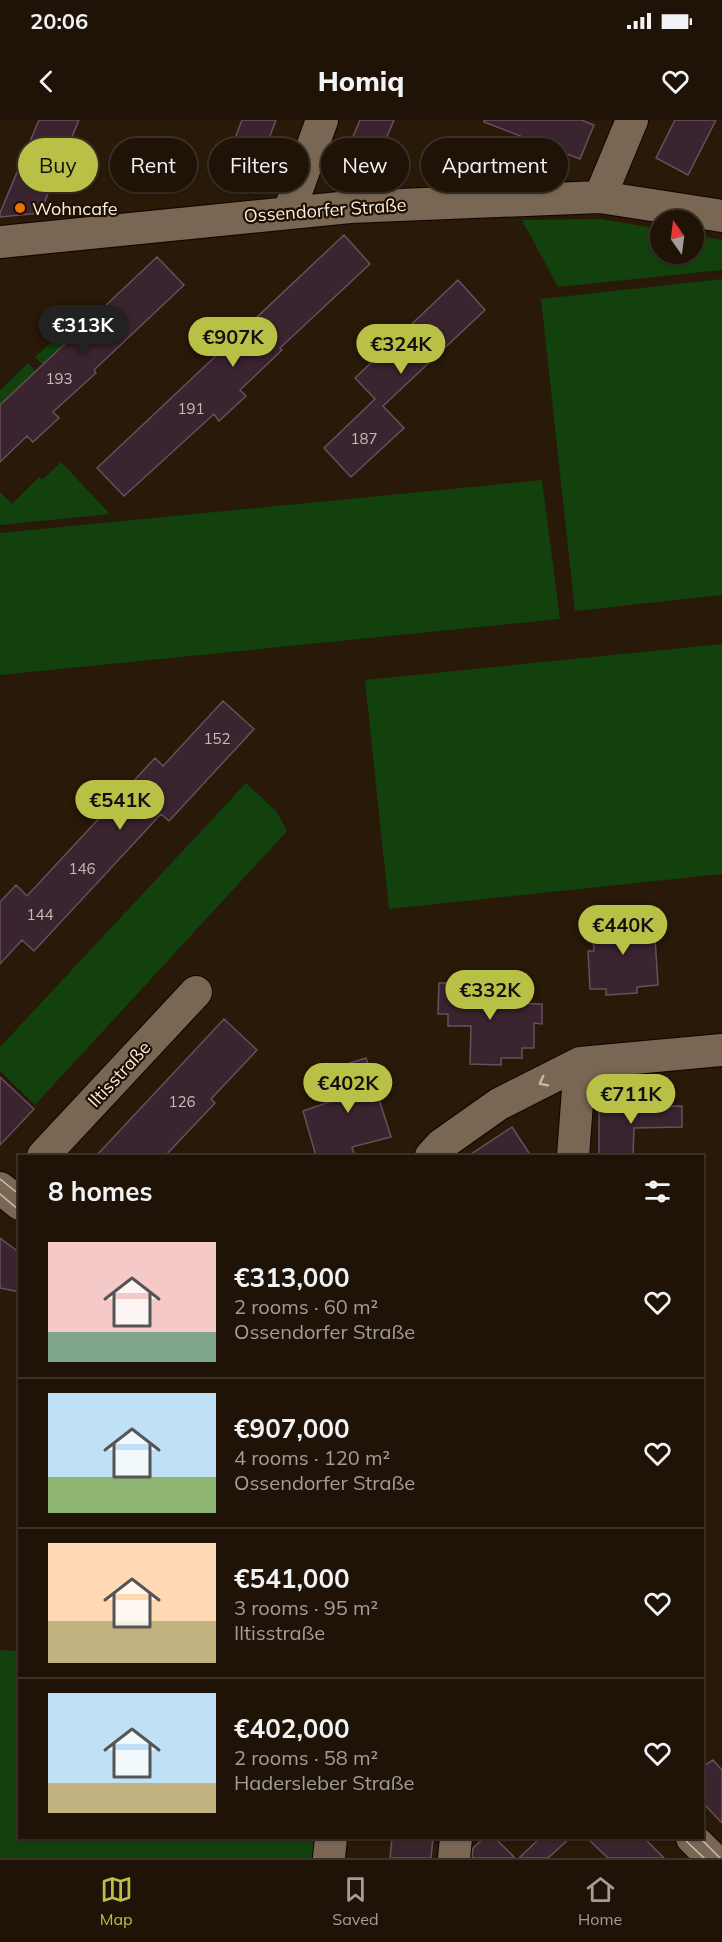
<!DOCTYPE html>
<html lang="en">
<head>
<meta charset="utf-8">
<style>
	body { margin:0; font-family:Mulish,sans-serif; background:#2b2014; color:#f1f3f6; height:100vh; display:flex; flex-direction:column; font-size:22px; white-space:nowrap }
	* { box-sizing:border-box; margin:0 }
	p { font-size:20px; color:#a19e9b }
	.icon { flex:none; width:33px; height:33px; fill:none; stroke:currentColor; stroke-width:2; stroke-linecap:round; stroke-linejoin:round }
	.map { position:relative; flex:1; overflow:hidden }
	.drawer { position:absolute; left:18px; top:1035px; width:686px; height:684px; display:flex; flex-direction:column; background:#1e1306; border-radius:0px; box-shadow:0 2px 4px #0004,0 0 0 2px #3c3228 }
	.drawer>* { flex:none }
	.top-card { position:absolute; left:18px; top:18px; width:687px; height:54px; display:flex; gap:12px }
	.needle { width:39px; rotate:346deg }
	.fabs { position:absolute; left:650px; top:90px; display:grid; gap:12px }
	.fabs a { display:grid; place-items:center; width:54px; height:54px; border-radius:50%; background:#1e1306; box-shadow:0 2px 4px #0004,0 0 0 2px #3c3228; font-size:30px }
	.price { position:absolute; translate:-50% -51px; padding:0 14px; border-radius:21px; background:#b9c046; color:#111; font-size:20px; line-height:39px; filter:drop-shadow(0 2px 3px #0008) }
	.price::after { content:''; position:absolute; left:50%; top:36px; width:18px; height:14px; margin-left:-9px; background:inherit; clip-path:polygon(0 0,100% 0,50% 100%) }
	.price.current { background:#222; color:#fff }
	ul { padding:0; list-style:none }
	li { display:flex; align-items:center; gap:18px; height:150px; padding:0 30px }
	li+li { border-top:2px solid #3c3228 }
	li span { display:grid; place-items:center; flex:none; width:168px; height:120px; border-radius:0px; color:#555 }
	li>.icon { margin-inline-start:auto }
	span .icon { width:72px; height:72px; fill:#fffc; stroke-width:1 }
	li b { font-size:26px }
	h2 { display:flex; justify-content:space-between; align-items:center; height:72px; padding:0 30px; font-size:26px }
	.pill { padding:0 21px; border-radius:27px; background:#1e1306; box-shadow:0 2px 4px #0004,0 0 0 2px #3c3228; font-size:21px; line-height:54px }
	.pill.current { background:#b9c046; color:#111 }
	.status { display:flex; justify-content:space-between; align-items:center; height:42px; padding:0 30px; background:#1e1306; direction:ltr }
	.status svg { height:16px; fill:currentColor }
	header { display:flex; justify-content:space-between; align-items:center; height:78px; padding:0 30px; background:#1e1306; font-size:27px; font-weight:800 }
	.tabs { display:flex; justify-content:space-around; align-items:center; height:84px; border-top:2px solid #3c3228; background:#1e1306; font-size:16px; color:#a19e9b }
	.tabs a { display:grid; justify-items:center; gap:3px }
	.tabs .current { color:#b9c046 }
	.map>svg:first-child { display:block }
	.green { fill:#12410e }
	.building { fill:#3a2430; stroke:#684f5c; stroke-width:1.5 }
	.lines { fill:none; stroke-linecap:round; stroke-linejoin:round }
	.minor-casing { stroke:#110400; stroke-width:34 }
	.minor { stroke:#796753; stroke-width:32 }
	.tram { stroke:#cbbfb3; stroke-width:1.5 }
	.oneway { stroke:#c5b7a9 }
	.food-dot { fill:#e8710a; stroke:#1f1001; stroke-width:2 }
	.labels { text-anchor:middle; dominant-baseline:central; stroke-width:4.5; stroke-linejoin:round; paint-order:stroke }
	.number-label { font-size:15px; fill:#c8bbb6 }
	.poi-label { font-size:18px; fill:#f8ede2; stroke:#1f1001; text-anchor:start }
	.street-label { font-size:18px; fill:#f8ede2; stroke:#1f1001 }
</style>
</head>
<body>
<div class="status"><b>20:06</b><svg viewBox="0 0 49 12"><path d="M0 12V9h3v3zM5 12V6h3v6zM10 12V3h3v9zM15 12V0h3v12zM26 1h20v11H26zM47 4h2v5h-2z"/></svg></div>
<header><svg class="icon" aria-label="back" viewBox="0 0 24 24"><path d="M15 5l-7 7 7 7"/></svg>Homiq<svg class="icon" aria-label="heart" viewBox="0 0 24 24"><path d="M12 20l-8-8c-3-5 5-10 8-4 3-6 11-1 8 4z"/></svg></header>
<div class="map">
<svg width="722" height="1738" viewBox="0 0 722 1738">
	<rect width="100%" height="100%" fill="#281908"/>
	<path class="green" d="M601,99L660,109V134H693V115L722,120V150L558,167L522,100Z
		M722,159V475L575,491L541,179Z
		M60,214L67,222L43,245L35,237Z
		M28,243L36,251L0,285V270Z
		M61,342L110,394L0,405V372L12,384L39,357L42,360Z
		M542,360L560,499L0,555V413Z
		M722,524V754L389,789L365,560Z
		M246,663L277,692L287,711L35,985L0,951V927Z
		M0,1530L19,1531L20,1718H323L321,1738H0Z"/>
	<path class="building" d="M39,0H79L40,93L0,97V93Z
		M242,0H276L262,37L264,38L258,56L225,44Z
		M360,0H394L373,49L343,40Z
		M484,0H581L594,5L580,39L484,2Z
		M675,0H716L688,55L656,38Z
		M344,115L370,144L280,228L282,230L240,270L246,276L233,288L219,301L214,294L124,376L97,348Z
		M157,137L184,165L94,250L96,253L53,292L59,298L33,322L27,316L0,342V285Z
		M458,160L485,190L383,286L404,308L351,357L324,328L375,279L355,258Z
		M223,581L254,609L169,701L161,694L34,831L22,820L0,844V782L16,765L27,776L155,638L163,646Z
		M604,792L618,798V802L654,801L658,865L637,867V873L606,875V869H590L588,831H594L592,805L598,804Z
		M439,863H474V868H496V875H508L509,883L542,884V904L534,903V928H522V938H501V945L470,944L471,906H448V894H438Z
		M224,899L257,930L211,979L215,983L165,1036H96Z
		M366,938L391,1017L352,1027L355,1036H316L303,991L341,978L331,949Z
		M0,957L34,989L0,1025Z
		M599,983H643V987L682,986V1007L634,1008L633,1036H599Z
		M512,1007L531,1036H468Z
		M0,1118L20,1133V1172L0,1168Z
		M713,1640L722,1650V1703L702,1682V1647Z
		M392,1718H433L431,1738H390Z
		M484,1718H495L515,1738H472L473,1728Z
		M540,1718H570L548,1738H519Z
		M587,1718H644L664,1738H608Z"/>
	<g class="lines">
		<defs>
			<path id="minor" d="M600,77L632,0
				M289,92L322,0
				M0,122L350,87L600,77L722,96
				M43,1036L196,872
				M431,1036L441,1025L499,984L580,943L722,930
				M573,1036L580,943
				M0,1068L20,1084
				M692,1718L712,1738
				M329,1738L331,1718
				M454,1738L456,1718"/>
		</defs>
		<use href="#minor" class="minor-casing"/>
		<use href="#minor" class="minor"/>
		<path class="tram" d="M0,1059L20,1075
			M0,1074L20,1091
			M683,1718L704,1738
			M700,1718L720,1738"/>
	</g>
	<defs><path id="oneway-chevron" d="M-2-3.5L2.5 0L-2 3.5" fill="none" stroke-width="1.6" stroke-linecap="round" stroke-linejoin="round" transform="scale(1.5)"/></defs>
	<use class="oneway" href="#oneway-chevron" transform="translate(543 962) rotate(153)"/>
	<circle class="food-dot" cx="20" cy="88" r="6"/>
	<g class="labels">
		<g class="number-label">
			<text x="59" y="258">193</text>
			<text x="191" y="288">191</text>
			<text x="364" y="318">187</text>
			<text x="217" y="618">152</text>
			<text x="82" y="748">146</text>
			<text x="40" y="794">144</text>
			<text x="182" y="981">126</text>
		</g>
		<g class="poi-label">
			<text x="32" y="88">Wohncafe</text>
		</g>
		<g class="street-label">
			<text transform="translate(325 90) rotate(-4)">Ossendorfer Straße</text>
			<text transform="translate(119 954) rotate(-47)">Iltisstraße</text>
		</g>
	</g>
</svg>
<div class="fabs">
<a><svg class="needle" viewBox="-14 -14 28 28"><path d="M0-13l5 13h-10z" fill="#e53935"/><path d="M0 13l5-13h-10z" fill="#a19e9b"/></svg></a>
</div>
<b class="price current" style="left:83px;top:236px">€313K</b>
<b class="price" style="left:233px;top:248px">€907K</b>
<b class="price" style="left:401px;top:255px">€324K</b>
<b class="price" style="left:120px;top:711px">€541K</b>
<b class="price" style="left:623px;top:836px">€440K</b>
<b class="price" style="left:490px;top:901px">€332K</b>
<b class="price" style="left:348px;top:994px">€402K</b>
<b class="price" style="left:631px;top:1005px">€711K</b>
<div class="top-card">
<a class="pill current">Buy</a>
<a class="pill">Rent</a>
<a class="pill">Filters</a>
<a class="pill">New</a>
<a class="pill">Apartment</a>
</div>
<section class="drawer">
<h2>8 homes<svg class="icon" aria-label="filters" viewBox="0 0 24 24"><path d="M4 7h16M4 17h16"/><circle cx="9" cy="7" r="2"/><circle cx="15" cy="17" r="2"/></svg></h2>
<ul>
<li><span style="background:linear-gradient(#f6c9c9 75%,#7fa58c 0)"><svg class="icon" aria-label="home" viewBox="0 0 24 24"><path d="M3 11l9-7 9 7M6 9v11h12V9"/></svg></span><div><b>€313,000</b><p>2 rooms · 60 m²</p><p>Ossendorfer Straße</p></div><svg class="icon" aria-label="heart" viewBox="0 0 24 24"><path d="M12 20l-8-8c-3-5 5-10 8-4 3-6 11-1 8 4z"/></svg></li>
<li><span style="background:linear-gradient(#bfe0f5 70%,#8fb573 0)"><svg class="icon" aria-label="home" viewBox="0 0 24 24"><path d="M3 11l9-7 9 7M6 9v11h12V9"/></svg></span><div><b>€907,000</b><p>4 rooms · 120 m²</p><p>Ossendorfer Straße</p></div><svg class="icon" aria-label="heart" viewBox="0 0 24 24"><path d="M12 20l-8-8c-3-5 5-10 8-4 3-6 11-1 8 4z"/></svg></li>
<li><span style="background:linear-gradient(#ffd9b3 65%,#c2b280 0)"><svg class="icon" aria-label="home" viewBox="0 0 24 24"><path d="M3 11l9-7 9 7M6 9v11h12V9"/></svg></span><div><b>€541,000</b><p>3 rooms · 95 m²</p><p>Iltisstraße</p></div><svg class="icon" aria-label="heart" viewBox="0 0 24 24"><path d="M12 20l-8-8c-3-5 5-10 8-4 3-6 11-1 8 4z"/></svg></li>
<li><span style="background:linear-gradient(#bfe0f5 75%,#c2b280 0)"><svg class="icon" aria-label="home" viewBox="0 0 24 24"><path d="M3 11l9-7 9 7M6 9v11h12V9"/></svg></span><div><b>€402,000</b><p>2 rooms · 58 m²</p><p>Hadersleber Straße</p></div><svg class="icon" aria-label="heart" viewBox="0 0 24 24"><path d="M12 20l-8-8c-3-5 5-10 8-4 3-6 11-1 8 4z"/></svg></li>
</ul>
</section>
</div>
<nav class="tabs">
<a class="current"><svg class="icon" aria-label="map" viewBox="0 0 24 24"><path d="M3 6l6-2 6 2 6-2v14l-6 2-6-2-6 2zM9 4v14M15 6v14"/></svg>Map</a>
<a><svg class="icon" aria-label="saved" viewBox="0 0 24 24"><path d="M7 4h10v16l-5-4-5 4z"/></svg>Saved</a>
<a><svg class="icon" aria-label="home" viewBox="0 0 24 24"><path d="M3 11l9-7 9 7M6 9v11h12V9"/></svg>Home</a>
</nav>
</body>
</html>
